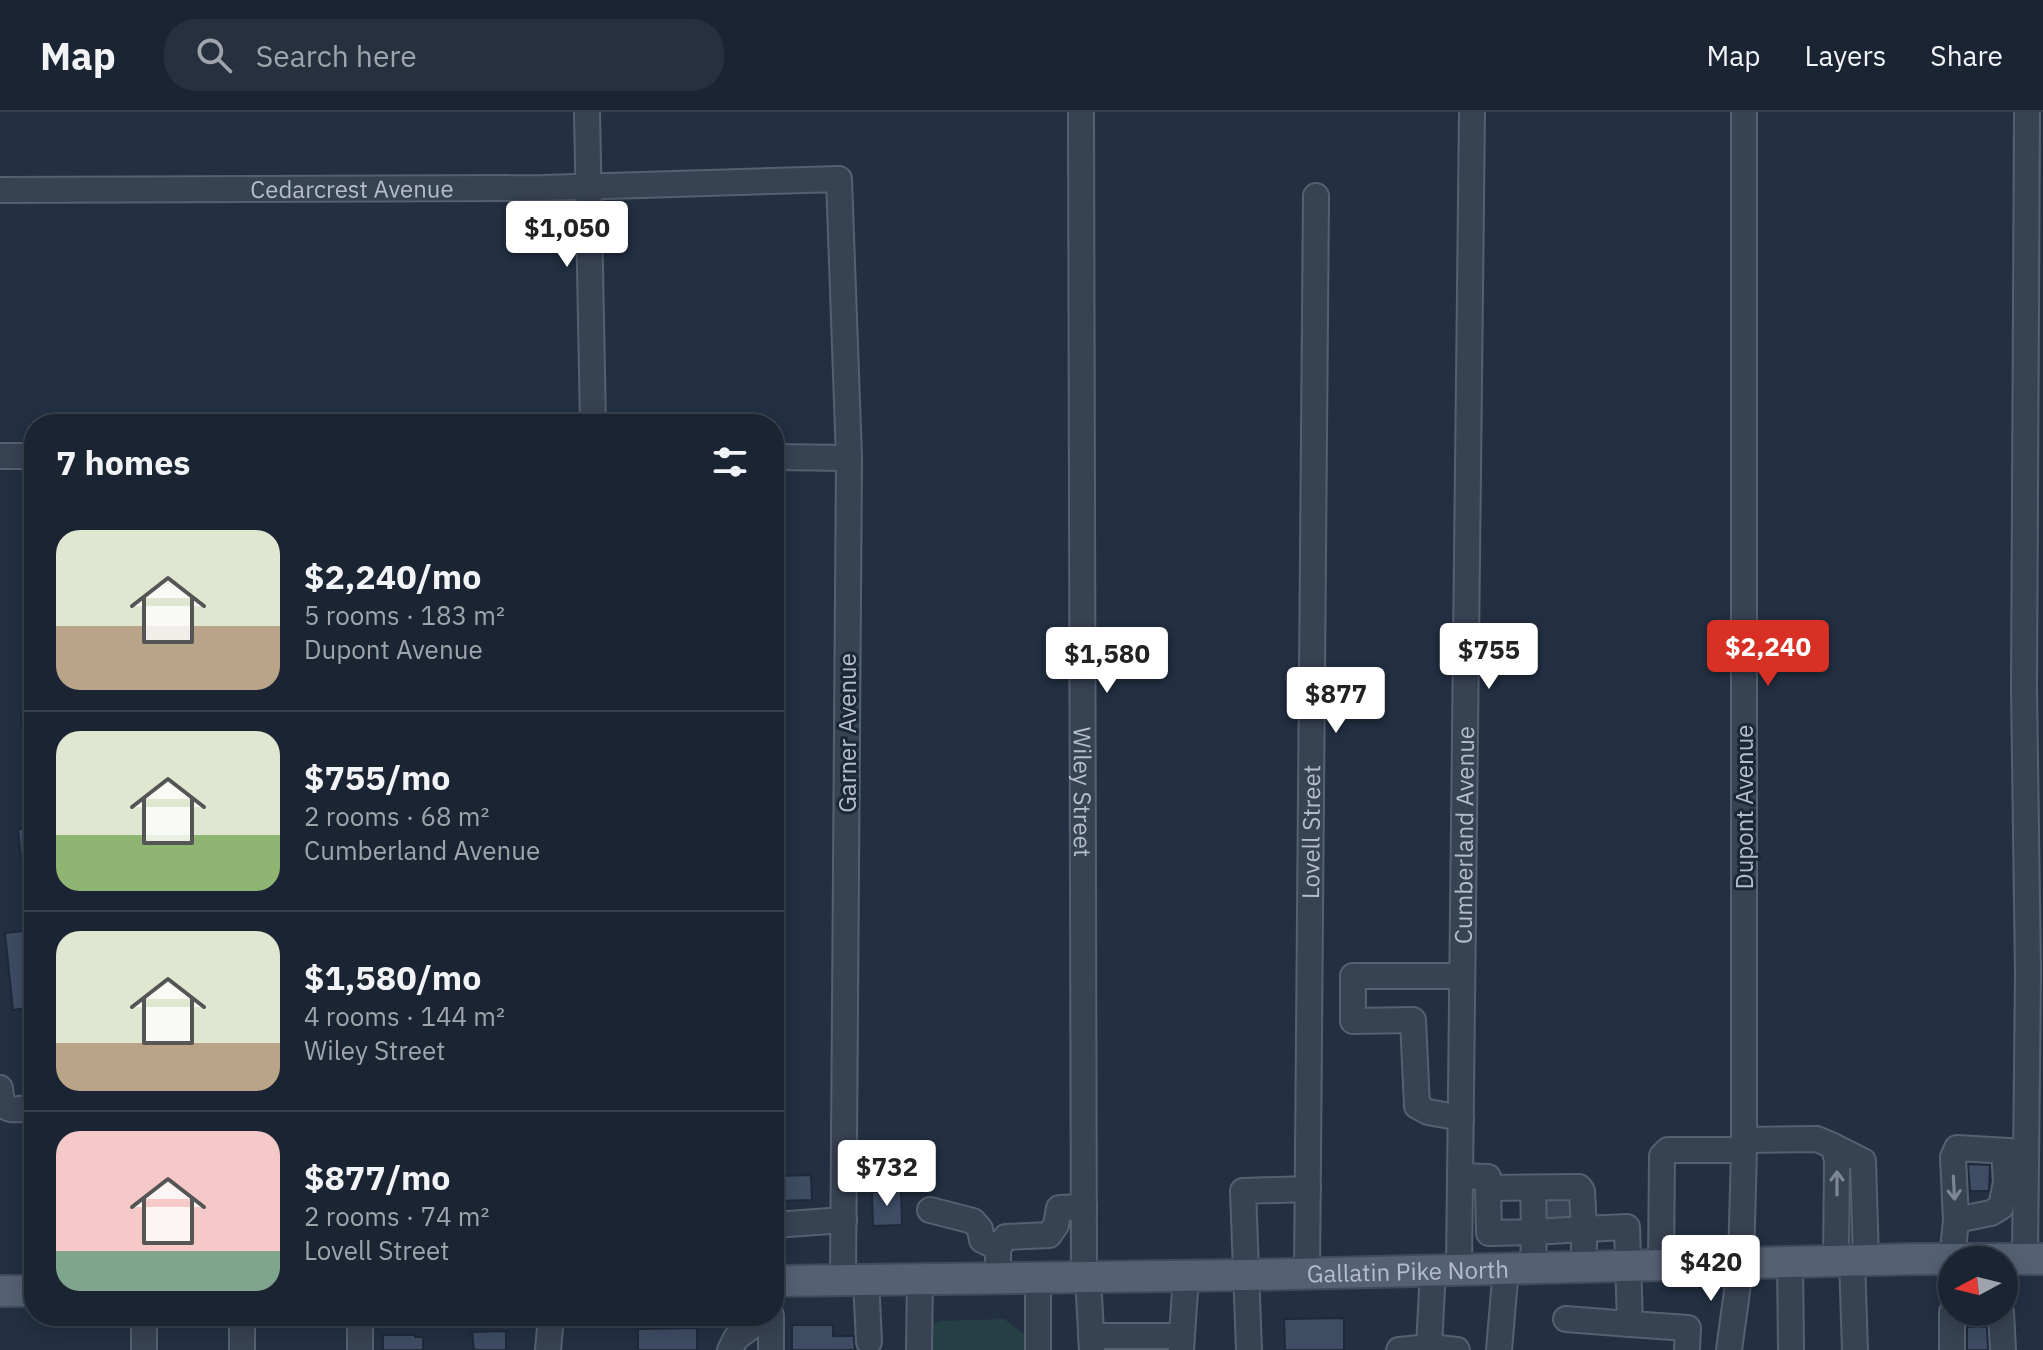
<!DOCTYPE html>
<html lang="en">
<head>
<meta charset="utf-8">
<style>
	body { margin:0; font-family:"IBM Plex Sans",sans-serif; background:#27303e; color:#f1f3f6; height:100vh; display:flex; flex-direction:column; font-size:30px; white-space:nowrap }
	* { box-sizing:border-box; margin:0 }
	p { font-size:26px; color:#9fa4ac }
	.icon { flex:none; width:44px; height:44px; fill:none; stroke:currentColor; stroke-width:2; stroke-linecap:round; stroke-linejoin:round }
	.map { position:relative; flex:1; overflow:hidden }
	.panel { position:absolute; left:24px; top:302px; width:760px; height:912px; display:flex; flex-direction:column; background:#1a2432; border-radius:32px; box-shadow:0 4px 20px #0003,0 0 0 2px #38414d }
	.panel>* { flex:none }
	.needle { width:52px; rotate:263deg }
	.tools { position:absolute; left:1938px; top:1134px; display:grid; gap:16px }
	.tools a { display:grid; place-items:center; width:80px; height:80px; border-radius:50%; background:#1a2432; box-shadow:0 4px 20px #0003,0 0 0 2px #38414d; font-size:40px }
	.price { position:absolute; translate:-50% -68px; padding:0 18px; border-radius:8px; background:#fff; color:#222; font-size:26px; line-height:52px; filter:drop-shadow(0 2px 4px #0008) }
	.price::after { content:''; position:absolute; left:50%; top:48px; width:24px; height:18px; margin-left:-12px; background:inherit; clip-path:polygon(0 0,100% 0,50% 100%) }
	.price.on { background:#d93025; color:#fff }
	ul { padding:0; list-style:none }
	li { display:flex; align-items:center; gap:24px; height:200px; padding:0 32px }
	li+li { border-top:2px solid #38414d }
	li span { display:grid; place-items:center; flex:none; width:224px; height:160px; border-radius:24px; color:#555 }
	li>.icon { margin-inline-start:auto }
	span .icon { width:96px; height:96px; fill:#fffc; stroke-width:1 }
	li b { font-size:34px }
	h2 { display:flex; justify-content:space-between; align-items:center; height:96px; padding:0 32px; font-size:34px }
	header { display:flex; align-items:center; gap:48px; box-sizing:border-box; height:112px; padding:0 40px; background:#1a2432; border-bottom:2px solid #38414d }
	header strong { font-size:38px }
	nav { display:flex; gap:44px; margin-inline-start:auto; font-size:28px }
	.search { width:560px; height:72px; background:#27303e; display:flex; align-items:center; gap:20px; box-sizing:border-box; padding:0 28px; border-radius:32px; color:#9fa4ac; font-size:30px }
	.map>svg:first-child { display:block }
	.green { fill:#254044 }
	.building { fill:#3e4d64; stroke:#1e293a; stroke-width:2 }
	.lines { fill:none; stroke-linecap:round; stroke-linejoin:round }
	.minor-tunnel { stroke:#394558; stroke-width:24; stroke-dasharray:24 12; stroke-linecap:butt }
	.minor-casing { stroke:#556070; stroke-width:28 }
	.major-casing { stroke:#414b5c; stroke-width:34 }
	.minor { stroke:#374253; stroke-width:24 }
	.major { stroke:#556173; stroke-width:30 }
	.oneway { stroke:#7c8696 }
	.labels { text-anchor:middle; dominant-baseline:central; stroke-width:6; stroke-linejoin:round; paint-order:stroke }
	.street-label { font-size:24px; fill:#b4bdcd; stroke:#1c2738 }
</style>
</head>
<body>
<header>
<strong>Map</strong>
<div class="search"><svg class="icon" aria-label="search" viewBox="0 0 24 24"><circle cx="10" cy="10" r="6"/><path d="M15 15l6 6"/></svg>Search here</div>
<nav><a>Map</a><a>Layers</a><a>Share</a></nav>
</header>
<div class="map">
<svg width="2043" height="1238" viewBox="0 0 2043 1238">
	<rect width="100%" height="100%" fill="#233043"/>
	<path class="green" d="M1004,1207L1028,1225V1238H926L930,1215L939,1209Z"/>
	<path class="building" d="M34,599V642H25L21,600Z
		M34,716V745L21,747L18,717Z
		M34,818V895L13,898L5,821Z
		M1968,1052L1990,1053L1989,1079H1970Z
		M811,1063L812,1088L774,1089V1064Z
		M901,1075L902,1113L873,1114L872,1080L892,1079Z
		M1344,1206V1238H1285L1284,1207Z
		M792,1213H833V1224H854L855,1238H792Z
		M1967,1215H1987L1988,1238H1967Z
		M697,1216V1238H638V1217Z
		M506,1219V1238H474L472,1220Z
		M383,1223H415V1225H423V1238H383Z"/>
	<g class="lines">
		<path class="minor-tunnel" d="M1546,1097H1571"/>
		<defs>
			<g id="minor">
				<path d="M587,0L593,312"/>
				<path id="s1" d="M1081,0L1084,1166"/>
				<path id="s2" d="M0,78L543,76L839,67L849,346L843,1167"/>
				<path d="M0,344H34"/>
				<path d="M774,345L849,346"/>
				<path d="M0,976C2,1003 11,997 34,996"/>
				<path d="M1461,1006L1428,1000L1417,994L1413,908L1353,909V864H1462"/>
				<path d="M1744,1028L1817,1027L1833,1034L1837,1048L1836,1149"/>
				<path d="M1833,1034L1863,1049L1866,1148"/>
				<path d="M1460,1064L1488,1065V1076L1579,1075L1582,1079L1584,1117L1534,1120L1533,1155"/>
				<path d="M844,1066L891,1064"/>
				<path d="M1488,1076L1489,1121L1534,1120L1533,1076"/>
				<path d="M930,1098L973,1109L980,1117L982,1128L998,1136"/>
				<path d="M1956,1108L1991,1101L2001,1095L2006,1070L2004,1040"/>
				<path d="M774,1113L844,1108"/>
				<path d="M2025,1146L2028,861L2024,577L2027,0"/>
				<path d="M1852,1148L1855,1238"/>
				<path d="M1952,1148L1956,1108L1953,1045L1957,1036L2026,1040"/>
				<path d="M1790,1150L1791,1238"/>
				<path d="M1661,1153L1662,1044L1668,1038H1744"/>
				<path d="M1584,1154V1117L1627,1115L1630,1212L1688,1216L1687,1238"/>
				<path d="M1433,1157L1429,1235L1457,1238"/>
				<path id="s3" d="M1459,1157L1472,0"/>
				<path id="s4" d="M1307,1162L1316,84"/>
				<path d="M1038,1166V1238"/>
				<path d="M1088,1166L1092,1238"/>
				<path d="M866,1167L869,1230"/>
				<path d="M998,1167V1136L1006,1125L1049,1123L1056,1113L1059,1096L1084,1095"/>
				<path d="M2001,1200L2003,1238"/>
				<path d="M144,1204V1238"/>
				<path d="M242,1204V1238"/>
				<path d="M771,1204V1238"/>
				<path d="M1566,1207L1630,1212"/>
				<path d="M1091,1224H1182"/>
				<path d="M360,1238V1204"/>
				<path d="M548,1238L551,1204"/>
				<path d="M730,1238L736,1226L766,1204"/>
				<path d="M919,1238L920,1167"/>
				<path d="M1181,1238L1186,1164"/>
				<path d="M1249,1238L1243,1079L1308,1077"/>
				<path d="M1399,1238L1429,1235"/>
				<path d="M1499,1238L1506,1156"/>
				<path d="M1729,1238L1741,1150L1744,1038V0"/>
				<path d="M1952,1238V1200"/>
			</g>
			<g id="major">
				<path id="s5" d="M774,1169L1247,1163L1915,1147H2043"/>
				<path d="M0,1179H34"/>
			</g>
		</defs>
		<use href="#minor" class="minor-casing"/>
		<use href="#major" class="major-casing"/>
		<use href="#minor" class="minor"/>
		<use href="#major" class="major"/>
	</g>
	<defs><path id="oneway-shaft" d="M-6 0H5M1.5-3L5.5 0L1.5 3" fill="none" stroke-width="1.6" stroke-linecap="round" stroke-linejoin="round" transform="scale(2)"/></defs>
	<g class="oneway">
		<use href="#oneway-shaft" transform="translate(1837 1071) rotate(-90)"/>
		<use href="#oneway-shaft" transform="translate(1954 1076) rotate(87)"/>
	</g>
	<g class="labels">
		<g class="street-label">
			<text stroke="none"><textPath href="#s2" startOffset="352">Cedarcrest Avenue</textPath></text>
			<text transform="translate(847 621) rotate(-90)">Garner Avenue</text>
			<text stroke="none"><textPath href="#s1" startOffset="680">Wiley Street</textPath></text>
			<text transform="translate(1744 695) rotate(-90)">Dupont Avenue</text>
			<text stroke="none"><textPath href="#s4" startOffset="442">Lovell Street</textPath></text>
			<text stroke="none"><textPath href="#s3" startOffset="434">Cumberland Avenue</textPath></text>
			<text stroke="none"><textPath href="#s5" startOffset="634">Gallatin Pike North</textPath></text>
		</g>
	</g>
</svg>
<div class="tools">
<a><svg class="needle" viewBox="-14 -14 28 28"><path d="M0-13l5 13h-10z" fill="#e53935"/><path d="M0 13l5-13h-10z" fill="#9fa4ac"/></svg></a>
</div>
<b class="price" style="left:567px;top:157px">$1,050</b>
<b class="price on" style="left:1768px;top:576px">$2,240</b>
<b class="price" style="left:1489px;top:579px">$755</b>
<b class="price" style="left:1107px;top:583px">$1,580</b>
<b class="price" style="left:1336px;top:623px">$877</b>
<b class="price" style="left:887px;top:1096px">$732</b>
<b class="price" style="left:1711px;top:1191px">$420</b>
<section class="panel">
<h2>7 homes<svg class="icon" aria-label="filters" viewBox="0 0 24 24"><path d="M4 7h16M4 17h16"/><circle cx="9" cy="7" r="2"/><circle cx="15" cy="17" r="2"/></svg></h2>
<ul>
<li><span style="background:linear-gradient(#dfe7d0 60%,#b9a48a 0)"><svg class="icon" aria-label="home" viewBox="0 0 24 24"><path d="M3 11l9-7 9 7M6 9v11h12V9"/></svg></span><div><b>$2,240/mo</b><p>5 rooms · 183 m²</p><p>Dupont Avenue</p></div></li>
<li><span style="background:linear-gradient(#dfe7d0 65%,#8fb573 0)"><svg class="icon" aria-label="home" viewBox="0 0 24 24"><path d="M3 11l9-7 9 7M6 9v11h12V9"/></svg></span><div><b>$755/mo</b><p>2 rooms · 68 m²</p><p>Cumberland Avenue</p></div></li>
<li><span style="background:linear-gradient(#dfe7d0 70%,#b9a48a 0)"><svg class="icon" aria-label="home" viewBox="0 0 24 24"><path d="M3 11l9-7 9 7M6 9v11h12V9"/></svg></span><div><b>$1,580/mo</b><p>4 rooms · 144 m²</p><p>Wiley Street</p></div></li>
<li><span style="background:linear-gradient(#f6c9c9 75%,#7fa58c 0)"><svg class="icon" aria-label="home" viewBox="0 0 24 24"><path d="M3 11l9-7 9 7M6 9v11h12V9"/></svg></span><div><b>$877/mo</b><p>2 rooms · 74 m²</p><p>Lovell Street</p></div></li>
</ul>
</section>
</div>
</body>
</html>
